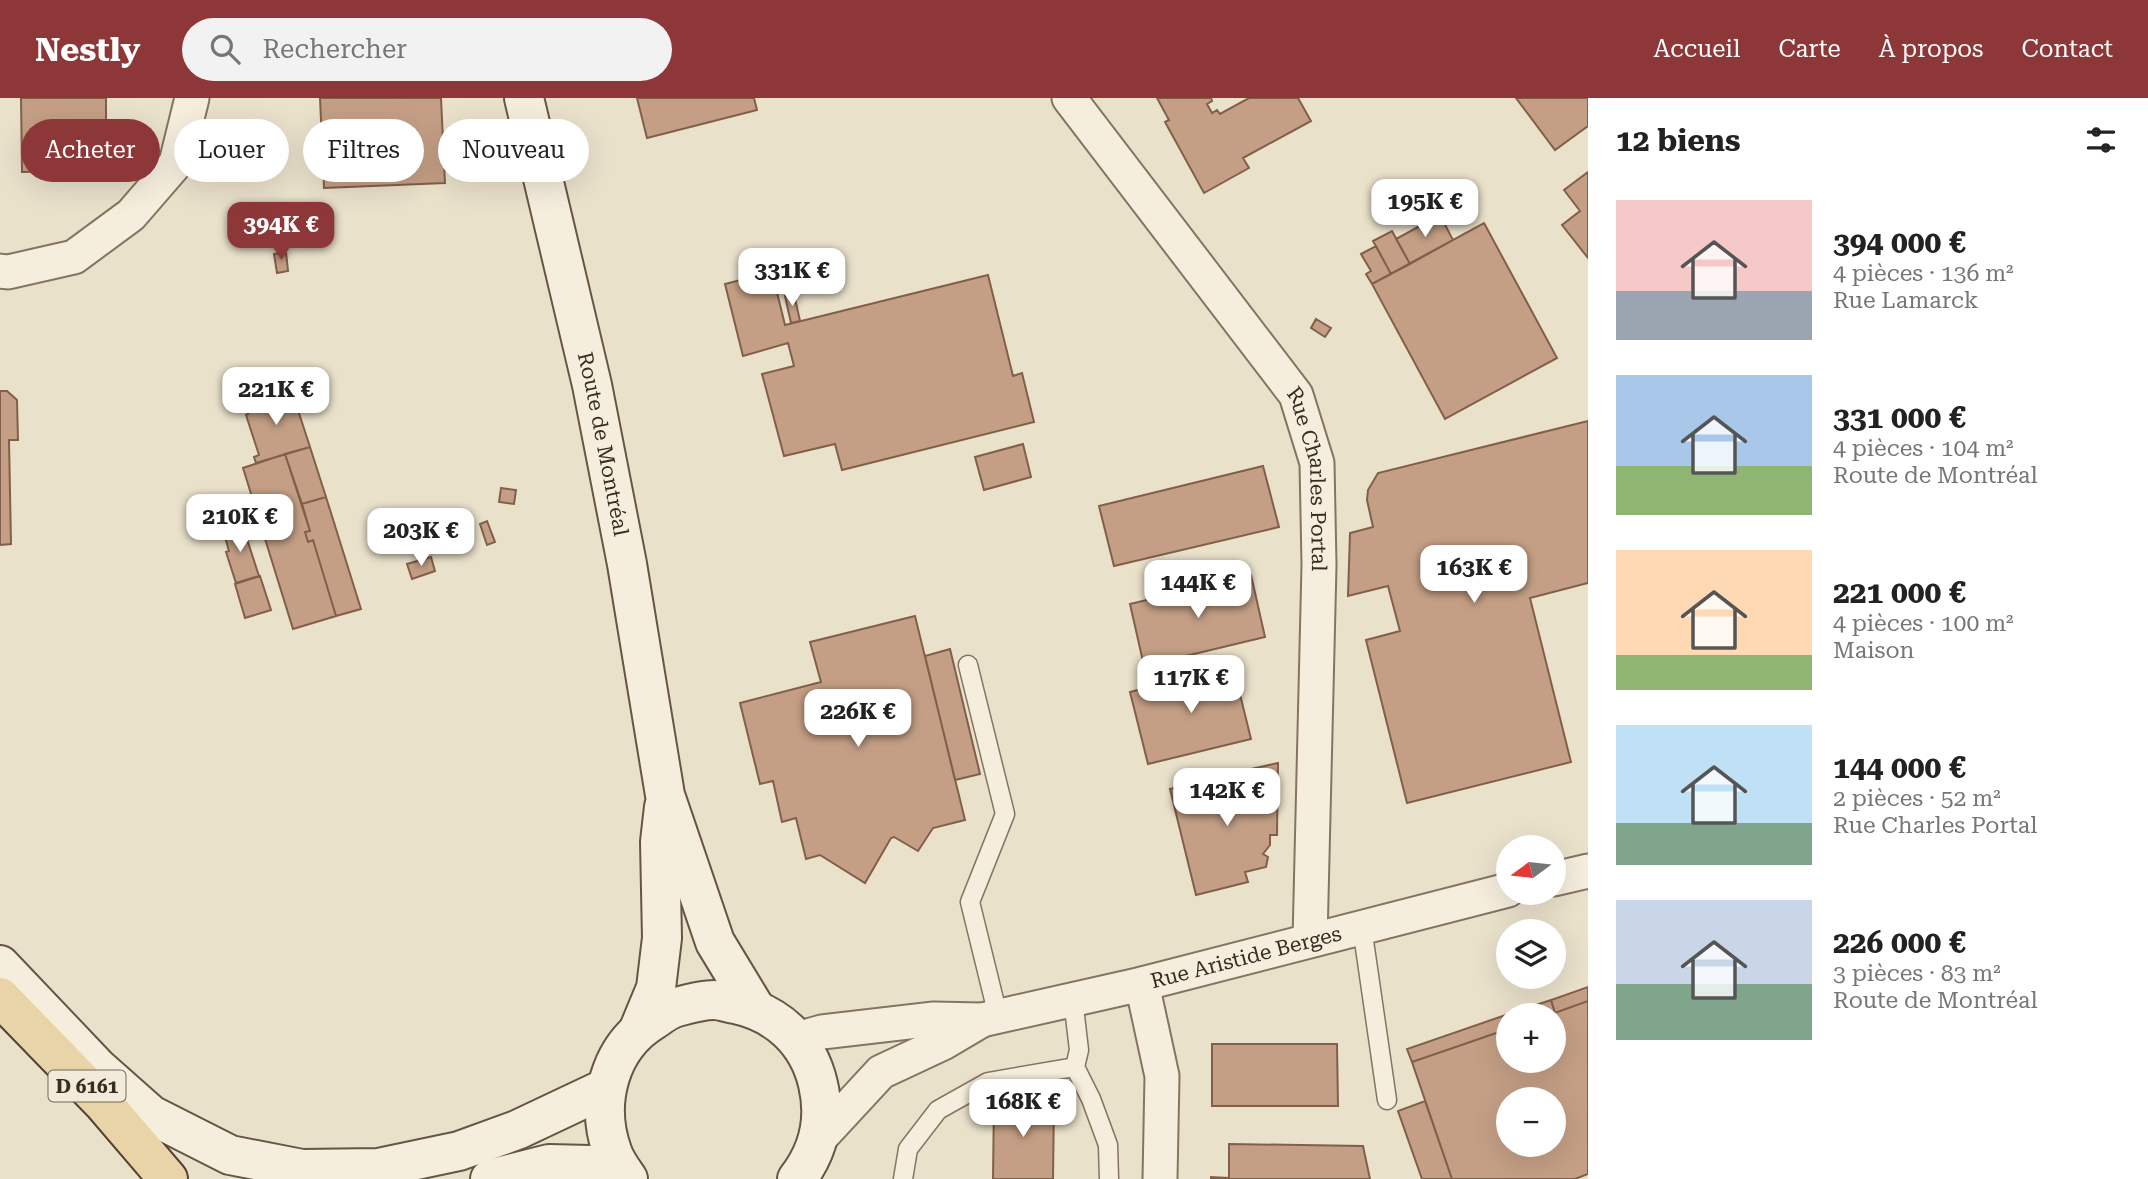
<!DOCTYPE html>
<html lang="fr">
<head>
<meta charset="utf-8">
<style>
	body { margin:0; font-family:"Roboto Serif",serif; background:#f2f2f2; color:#222; height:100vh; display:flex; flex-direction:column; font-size:26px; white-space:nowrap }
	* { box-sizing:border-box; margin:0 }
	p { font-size:23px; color:#767676 }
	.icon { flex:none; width:38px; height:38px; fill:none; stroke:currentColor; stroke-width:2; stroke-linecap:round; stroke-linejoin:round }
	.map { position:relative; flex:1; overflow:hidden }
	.panel { display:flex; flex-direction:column; background:#fff; width:560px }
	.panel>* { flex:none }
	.hud { position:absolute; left:21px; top:21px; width:665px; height:63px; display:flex; gap:14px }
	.needle { width:46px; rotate:255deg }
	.controls { position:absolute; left:1496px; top:737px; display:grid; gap:14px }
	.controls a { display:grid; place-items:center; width:70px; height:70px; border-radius:50%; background:#fff; box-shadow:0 7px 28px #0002; font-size:35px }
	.price { position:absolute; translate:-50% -60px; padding:0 16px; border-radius:14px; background:#fff; color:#222; font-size:23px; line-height:46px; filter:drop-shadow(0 2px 4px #0008) }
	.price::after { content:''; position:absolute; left:50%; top:42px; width:21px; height:16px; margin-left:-10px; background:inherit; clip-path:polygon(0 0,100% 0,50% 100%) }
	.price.active { background:#8e3738; color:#fff }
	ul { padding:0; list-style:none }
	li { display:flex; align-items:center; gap:21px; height:175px; padding:0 28px }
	li span { display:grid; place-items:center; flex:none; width:196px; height:140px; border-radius:0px; color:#555 }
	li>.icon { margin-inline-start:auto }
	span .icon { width:84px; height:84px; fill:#fffc; stroke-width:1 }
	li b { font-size:30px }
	h2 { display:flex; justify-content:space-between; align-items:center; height:84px; padding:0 28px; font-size:30px }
	.pill { padding:0 24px; border-radius:32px; background:#fff; box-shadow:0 7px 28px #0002; font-size:24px; line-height:63px }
	.pill.active { background:#8e3738; color:#fff }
	header { display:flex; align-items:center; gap:42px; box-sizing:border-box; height:98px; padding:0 35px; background:#8e3738; color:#fff }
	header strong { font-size:33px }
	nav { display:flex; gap:38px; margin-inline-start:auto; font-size:24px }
	.search { width:490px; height:63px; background:#f2f2f2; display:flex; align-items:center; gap:18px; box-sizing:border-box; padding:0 24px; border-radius:38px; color:#767676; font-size:26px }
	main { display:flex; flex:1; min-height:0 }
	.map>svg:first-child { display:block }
	.building { fill:#c49f85; stroke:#825f49; stroke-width:2; fill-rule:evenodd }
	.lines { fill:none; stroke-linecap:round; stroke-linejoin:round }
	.service-casing { stroke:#857461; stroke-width:21 }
	.minor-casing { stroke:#857461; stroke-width:37 }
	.secondary-casing { stroke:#675544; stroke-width:42 }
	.primary-casing { stroke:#544334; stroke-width:42 }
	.service { stroke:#f6eedd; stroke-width:18 }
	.minor { stroke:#f6eedd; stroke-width:33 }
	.secondary { stroke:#f6eedd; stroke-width:38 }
	.primary { stroke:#e8d4a7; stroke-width:38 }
	.labels { text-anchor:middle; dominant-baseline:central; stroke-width:5; stroke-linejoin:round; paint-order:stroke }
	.shield { fill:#f3ebd9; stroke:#706659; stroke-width:2 }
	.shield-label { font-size:19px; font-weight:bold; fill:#382d22 }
	.street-label { font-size:21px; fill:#382d22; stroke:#f3ebd9 }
</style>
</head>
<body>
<header>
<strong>Nestly</strong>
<div class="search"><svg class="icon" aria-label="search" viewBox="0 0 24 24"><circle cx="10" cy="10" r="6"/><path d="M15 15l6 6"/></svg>Rechercher</div>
<nav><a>Accueil</a><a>Carte</a><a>À propos</a><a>Contact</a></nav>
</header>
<main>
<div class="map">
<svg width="1588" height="1081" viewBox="0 0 1588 1081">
	<rect width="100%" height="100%" fill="#eae1cb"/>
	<path class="building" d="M21,0H106V24H113V55H111V72L22,74Z
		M320,0H441L445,85L324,90Z
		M637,0H754L757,12L647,40Z
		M1157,0H1211L1212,3L1207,6L1212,15L1217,12L1220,16L1249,0H1298L1311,23L1243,60L1249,70L1204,95L1165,24L1169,22Z
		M1516,0H1588V28L1555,52Z
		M1588,74V160L1562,127L1580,113L1564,92Z
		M1440,117L1453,142L1410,166L1396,141Z
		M1484,125L1557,260L1445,321L1372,186Z
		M1392,133L1410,166L1391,176L1373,143Z
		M1376,148L1391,176L1372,186L1366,176L1371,173L1361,156Z
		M286,154L288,173L277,175L274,156Z
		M772,174L785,227L988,177L1013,278L1022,275L1034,324L842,372L835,346L784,358L762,276L794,268L788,245L743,258L725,186Z
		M794,196L800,223L791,225L785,198Z
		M1316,221L1331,230L1325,239L1311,230Z
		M286,290L290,304L295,303L310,349L256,365L254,359L259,357L246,317L248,316L245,307L259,303L261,313L268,310L264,296Z
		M0,293H7L17,302L18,342H9L11,446L0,447Z
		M1588,323V485L1530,500L1571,664L1407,705L1366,542L1400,533L1388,488L1348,498L1350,435L1373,429L1367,402L1368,392L1378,375Z
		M1023,346L1031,379L984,392L975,359Z
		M310,349L326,399L302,406L285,356Z
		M285,356L310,433L305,434L308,444L313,442L336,518L293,531L243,370Z
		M1263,368L1279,429L1114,468L1099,408Z
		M501,390L516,392L514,406L499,404Z
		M326,399L361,511L336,518L313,442L308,444L305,434L310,433L302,406Z
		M487,423L495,444L487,447L480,426Z
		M242,426L259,478L236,485L226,454L229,453L223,432Z
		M431,459L435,473L412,481L407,466Z
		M1251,477L1265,539L1144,568L1130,506Z
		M260,478L271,512L245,520L235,486Z
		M915,518L965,722L933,730L918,753L894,739L891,740L865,785L820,757L806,761L796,720L782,724L773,683L760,686L740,605L821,584L810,544Z
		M950,551L980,676L955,682L925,558Z
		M1233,568L1251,641L1148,666L1130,594Z
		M1278,665L1277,737H1270V747L1263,756L1268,759L1266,769L1245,774L1248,784L1196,797L1170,691L1221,678L1230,714L1241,711L1242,673Z
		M1588,889V903L1555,915L1551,902Z
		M1551,902L1555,915L1588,903V1076L1575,1081H1452L1412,964L1508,931V962H1554V917H1529L1526,910ZM1508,1001H1554V1046H1508Z
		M1526,910L1529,917H1508V931L1412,964L1407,951Z
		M1212,946H1337L1338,1008H1212Z
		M994,1000L1054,1001L1053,1081H993Z
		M1425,1003L1452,1081H1422L1398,1013Z
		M1229,1046L1363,1048L1370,1081H1211V1079L1229,1080Z"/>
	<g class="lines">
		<defs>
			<path id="service" d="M968,567L1005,716L970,804L998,918
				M1362,829L1387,1002
				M1075,969L1091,1001L1108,1047L1109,1081
				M903,1081L908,1051L938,1012L988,984L1075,969L1079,952L1073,901"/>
			<g id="minor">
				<path id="s1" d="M1069,0L1296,297L1317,365L1319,467L1310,842"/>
				<path d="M0,173L8,174L74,159L131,117L176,65L192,0"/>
				<path d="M1554,781L1588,773"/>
				<path d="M1142,886L1162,978L1160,1081"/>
				<path id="s2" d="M797,941L822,934L934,921L982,922L1142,886L1508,792"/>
				<path d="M819,1041L881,974L943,945L982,922"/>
			</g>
			<g id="secondary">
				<path id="s3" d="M524,0L592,287L627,466L665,697L715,844L755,910"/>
				<path d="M0,867L98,970L151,1017L230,1057L302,1071L378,1070L459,1053L517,1032L606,990"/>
				<path d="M639,931L656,890L662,840L660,744L664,709"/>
				<path d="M490,1081L549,1066L590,1067L624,1081"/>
				<path d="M628,1081C622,1072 615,1063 612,1053C595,1005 609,949 654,922C661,917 669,911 677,909C688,906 702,902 714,902C720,902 728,905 735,906C777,915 808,943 818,986C826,1020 819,1053 797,1081"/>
			</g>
			<path id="primary" d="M0,899L103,1005L168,1081"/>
		</defs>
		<use href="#service" class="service-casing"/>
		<use href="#minor" class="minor-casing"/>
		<use href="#secondary" class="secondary-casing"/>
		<use href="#primary" class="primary-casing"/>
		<use href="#service" class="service"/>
		<use href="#minor" class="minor"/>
		<use href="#secondary" class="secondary"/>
		<use href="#primary" class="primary"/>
	</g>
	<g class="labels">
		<rect class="shield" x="48.5" y="972.5" width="77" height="31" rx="5"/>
		<g class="shield-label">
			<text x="87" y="988">D 6161</text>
		</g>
		<g class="street-label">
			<text stroke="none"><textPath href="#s3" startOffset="355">Route de Montréal</textPath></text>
			<text stroke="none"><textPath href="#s1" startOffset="460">Rue Charles Portal</textPath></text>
			<text stroke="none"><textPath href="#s2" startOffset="458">Rue Aristide Berges</textPath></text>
		</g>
	</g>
</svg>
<div class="controls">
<a><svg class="needle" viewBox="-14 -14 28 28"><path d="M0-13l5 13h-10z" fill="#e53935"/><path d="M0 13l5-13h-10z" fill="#767676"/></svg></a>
<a><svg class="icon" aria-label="layers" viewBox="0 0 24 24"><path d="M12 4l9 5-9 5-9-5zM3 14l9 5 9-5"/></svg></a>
<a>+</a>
<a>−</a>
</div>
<b class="price" style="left:1425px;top:141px">195K €</b>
<b class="price active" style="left:281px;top:164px">394K €</b>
<b class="price" style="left:792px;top:210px">331K €</b>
<b class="price" style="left:276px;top:329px">221K €</b>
<b class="price" style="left:240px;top:456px">210K €</b>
<b class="price" style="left:421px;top:470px">203K €</b>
<b class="price" style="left:1474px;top:507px">163K €</b>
<b class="price" style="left:1198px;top:522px">144K €</b>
<b class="price" style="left:1191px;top:617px">117K €</b>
<b class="price" style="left:858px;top:651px">226K €</b>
<b class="price" style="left:1227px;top:730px">142K €</b>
<b class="price" style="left:1023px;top:1041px">168K €</b>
<div class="hud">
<a class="pill active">Acheter</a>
<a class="pill">Louer</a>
<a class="pill">Filtres</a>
<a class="pill">Nouveau</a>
</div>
</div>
<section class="panel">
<h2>12 biens<svg class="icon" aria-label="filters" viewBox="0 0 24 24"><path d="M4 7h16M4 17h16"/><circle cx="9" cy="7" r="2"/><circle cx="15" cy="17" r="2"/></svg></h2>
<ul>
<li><span style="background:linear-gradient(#f6c9c9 65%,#9aa5b1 0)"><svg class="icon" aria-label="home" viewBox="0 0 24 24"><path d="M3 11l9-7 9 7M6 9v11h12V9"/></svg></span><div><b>394 000 €</b><p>4 pièces · 136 m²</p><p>Rue Lamarck</p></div></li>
<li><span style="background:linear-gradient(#a9c7e8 65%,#8fb573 0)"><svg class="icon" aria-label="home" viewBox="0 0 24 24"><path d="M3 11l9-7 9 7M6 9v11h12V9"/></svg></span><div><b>331 000 €</b><p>4 pièces · 104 m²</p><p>Route de Montréal</p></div></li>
<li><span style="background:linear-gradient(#ffd9b3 75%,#8fb573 0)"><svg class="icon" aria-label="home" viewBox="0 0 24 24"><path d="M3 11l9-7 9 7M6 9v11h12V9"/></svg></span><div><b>221 000 €</b><p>4 pièces · 100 m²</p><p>Maison</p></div></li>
<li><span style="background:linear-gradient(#bfe0f5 70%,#7fa58c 0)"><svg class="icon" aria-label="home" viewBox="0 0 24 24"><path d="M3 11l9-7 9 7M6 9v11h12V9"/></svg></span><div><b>144 000 €</b><p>2 pièces · 52 m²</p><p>Rue Charles Portal</p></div></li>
<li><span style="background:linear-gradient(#c9d6e8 60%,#7fa58c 0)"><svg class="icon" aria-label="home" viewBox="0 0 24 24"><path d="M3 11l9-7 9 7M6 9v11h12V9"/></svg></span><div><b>226 000 €</b><p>3 pièces · 83 m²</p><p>Route de Montréal</p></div></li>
</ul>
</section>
</main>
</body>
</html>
